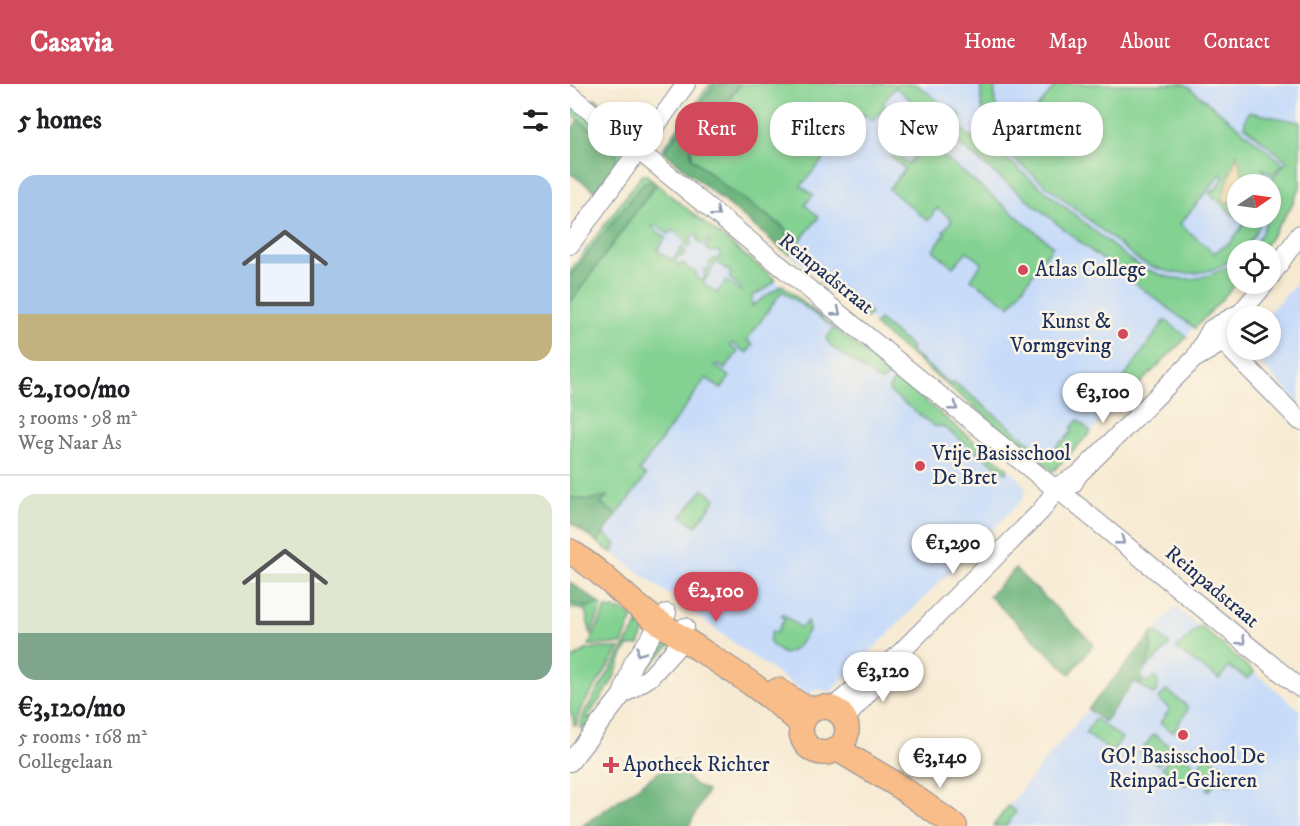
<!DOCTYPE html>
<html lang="en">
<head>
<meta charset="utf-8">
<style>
	body { margin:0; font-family:"IM FELL DW Pica",serif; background:#f2f2f2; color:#202124; height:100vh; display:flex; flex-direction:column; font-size:22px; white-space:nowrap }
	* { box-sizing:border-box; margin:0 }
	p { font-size:20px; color:#757577 }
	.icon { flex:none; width:33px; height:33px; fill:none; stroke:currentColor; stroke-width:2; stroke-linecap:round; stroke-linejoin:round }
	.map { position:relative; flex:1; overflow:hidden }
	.details { display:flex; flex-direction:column; background:#fff; width:570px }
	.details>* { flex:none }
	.top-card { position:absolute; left:18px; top:18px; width:570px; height:54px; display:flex; gap:12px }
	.needle { width:39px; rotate:77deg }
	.controls { position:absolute; left:657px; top:90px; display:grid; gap:12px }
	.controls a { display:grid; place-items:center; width:54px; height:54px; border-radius:50%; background:#fff; box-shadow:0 3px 9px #0003; font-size:30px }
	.price { position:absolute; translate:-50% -51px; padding:0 14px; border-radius:21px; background:#fff; color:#222; font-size:20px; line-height:39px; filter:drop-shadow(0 2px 3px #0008) }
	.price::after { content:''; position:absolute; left:50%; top:36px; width:18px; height:14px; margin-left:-9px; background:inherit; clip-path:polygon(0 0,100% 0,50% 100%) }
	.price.active { background:#d1495b; color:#fff }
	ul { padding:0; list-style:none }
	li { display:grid; align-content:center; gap:12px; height:318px; padding:0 18px }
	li+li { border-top:2px solid #e0e0e0 }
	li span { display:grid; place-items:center; height:186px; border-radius:18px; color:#555 }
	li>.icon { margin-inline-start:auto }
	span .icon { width:108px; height:108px; fill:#fffc; stroke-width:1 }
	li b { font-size:26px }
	h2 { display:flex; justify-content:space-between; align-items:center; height:72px; padding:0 18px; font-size:26px }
	.pill { padding:0 21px; border-radius:24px; background:#fff; box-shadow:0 3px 9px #0003; font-size:21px; line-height:54px }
	.pill.active { background:#d1495b; color:#fff }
	header { display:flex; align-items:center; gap:36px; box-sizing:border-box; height:84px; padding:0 30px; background:#d1495b; color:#fff }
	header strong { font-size:28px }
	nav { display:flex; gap:33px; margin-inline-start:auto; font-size:21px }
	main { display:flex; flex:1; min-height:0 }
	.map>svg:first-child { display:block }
	.built { fill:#c8dcf9; fill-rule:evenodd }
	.green { fill:#83d292; stroke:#4f8078; stroke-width:1.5; fill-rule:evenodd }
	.forest { fill:#6ab47c; stroke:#42726d; stroke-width:1.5 }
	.sand { fill:#eeda9e; stroke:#84847e; stroke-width:1.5 }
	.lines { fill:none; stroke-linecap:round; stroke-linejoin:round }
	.minor-casing { stroke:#898c98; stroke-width:20 }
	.major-casing { stroke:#898c98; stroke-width:26 }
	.minor { stroke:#fff; stroke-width:18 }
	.major { stroke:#f8bd88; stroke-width:24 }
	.oneway { stroke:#8d97ae }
	.poi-dot { fill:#d1495b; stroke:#fcf5e5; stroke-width:2 }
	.labels { text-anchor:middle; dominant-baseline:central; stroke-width:5; stroke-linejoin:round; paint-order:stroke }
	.poi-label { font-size:21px; fill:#1b2f5e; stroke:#fcf5e5; text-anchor:start }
	.street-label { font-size:21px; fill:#1b2f5e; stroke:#fcf5e5 }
</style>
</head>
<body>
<header>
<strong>Casavia</strong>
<nav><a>Home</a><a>Map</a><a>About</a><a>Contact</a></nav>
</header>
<main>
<section class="details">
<h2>5 homes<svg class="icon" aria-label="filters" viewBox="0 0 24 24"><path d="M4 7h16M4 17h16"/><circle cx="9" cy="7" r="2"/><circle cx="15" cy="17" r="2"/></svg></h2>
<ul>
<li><span style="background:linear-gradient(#a9c7e8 75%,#c2b280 0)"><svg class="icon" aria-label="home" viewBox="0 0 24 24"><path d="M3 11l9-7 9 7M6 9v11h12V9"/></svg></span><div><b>€2,100/mo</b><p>3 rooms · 98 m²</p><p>Weg Naar As</p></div></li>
<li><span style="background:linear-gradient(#dfe7d0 75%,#7fa58c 0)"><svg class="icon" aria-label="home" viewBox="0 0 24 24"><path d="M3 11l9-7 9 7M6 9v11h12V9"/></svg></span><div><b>€3,120/mo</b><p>5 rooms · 168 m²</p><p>Collegelaan</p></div></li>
</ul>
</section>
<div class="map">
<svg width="730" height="742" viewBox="0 0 730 742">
	<rect width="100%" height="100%" fill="#fcf5e5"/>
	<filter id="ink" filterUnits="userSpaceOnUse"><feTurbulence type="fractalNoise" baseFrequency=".0167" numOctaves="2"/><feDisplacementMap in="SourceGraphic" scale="12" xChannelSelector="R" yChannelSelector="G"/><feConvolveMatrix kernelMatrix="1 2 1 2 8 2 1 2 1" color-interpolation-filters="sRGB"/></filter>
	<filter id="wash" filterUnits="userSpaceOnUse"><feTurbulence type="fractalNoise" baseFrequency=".008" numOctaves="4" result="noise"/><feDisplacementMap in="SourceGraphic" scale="24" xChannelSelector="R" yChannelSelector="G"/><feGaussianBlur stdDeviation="1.35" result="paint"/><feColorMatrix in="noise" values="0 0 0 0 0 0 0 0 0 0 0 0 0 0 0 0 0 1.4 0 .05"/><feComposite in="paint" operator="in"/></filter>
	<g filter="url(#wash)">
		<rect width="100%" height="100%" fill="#f7ead2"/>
		<path class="built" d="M146,0H730V99L689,166H668L667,196L660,207L544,325L506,362L480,381L94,68ZM668,100H700V134H668Z
			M84,99L449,394L456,405L452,416L259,609L254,606H246L237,610L172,565L0,437V211Z
			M730,196V320L682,271L680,266H700V232H695Z
			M605,523L730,626V742H423L475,676Z"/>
		<path class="green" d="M140,0H145L94,68L92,66Z
			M171,0H346L372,20L351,29L341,21L343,18L325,3L313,19L315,22L303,37L294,30L283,45L280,43L231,102L243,111L235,121L249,133L219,170L212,165L220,152L214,143L154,102L122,74L121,65Z
			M411,0H425C423,20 428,41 442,55L487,0H615L713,79L702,91L693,84L696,100H675L667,71L651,117L667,119L668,134H692C688,146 682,157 672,166H668L667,171C639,195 602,194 570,177L435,68C418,50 409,26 411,0ZM651,90L654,94L644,107L642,106L639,109L674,140L661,158L644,169L610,140Z
			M25,14L65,46L72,42L75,49L62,52L20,21Z
			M0,18L52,60C60,81 39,95 26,110L25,107L46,78L29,51L0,29Z
			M379,22L391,31L384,39L403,55L410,47L414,50L425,66L560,176C598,200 630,202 667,177V199L625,244L516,163L369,44Z
			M678,28L730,38V104L719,126L692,166H680L692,149L697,134H700V97L717,77L674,42Z
			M341,46L483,162L440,222L401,195L412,179L397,167L383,183L363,166L375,150L373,148L382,136L367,124L358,137L319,105L335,85L321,73L325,70L338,80L347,70L332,58Z
			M72,91H77L83,97L74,99L0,192V187Z
			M86,100L206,196L197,204L182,212V222L212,201L263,243L212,207L177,256L183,261L177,269L162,259L160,262L168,268L155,285L147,280L145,282L160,293L151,305L136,294L69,387L76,392L47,431L31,420L36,412L20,416L0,413V219ZM86,141L98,150L103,146L116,157L114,161L118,164L121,160V152L127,151L129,159L134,161L138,156L140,158L136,164L140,168L149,167L150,174L143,175L139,180L143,183L147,178L161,189L159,194L171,203V207L156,197L147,209L133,199L142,186L139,184L134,186L135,195L128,196L126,188L117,184L115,179L107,181L105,173L113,172L116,168L112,164L102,176L87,166L96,154L82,143Z
			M253,191L301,229L296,234L249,196Z
			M309,236L342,263L340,267L381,301L384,298L478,373L491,357L493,358L503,346L501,344L508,336L521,348L483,387L304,241Z
			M595,236L617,253L544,325L536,319Z
			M264,244L321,289L314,296L310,297L262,263L256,255Z
			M327,294L438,385L436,389L372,342H364L320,308L319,304Z
			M133,405L146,415L126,442L112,432Z
			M33,449L46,460L42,469L27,458Z
			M0,519C10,522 19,526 29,519L32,522L21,551L15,526L0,524Z
			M36,524L54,527L63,533L52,560L19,561Z
			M213,530L231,544L237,537L239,545C232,556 227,568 213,570L202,561L199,557L202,547L206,549L215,535L211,532Z
			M70,537L77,542L69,561L58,562L53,570L43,596L17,634L28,633L20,643L10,644L14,629Z
			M630,542L684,588L678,595L659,583L649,595L606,565Z
			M584,547L600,561L577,583L582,558L581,551Z
			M87,550L101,560L67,595L65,585Z
			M25,564H50L10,626L6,642L4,641L2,630L0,629V576L16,566Z
			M584,592L588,598L587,607L583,610L572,602L570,593L578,599Z
			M597,606L617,622V627L603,648L590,639L600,625L588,615Z
			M525,635L552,654L542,668L515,649Z
			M584,650L601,663L588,681L570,668Z
			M605,666L623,679L621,693L616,701L592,684Z
			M637,671L668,693L660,701L650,693L639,707L637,705L640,699L629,690L628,682Z
			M438,722L446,728L436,742H423Z"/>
		<path class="forest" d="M145,0H170L121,65L122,74L155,102L213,143L220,152L212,165L94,68Z
			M8,36L29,51L47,69L46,78L25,107L0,89V48Z
			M83,97L86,100L0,219V192L74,98Z
			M37,412L31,420L47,431L27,458L0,438V413L20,416Z
			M445,485L524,560L500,590L419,512Z
			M0,498L29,519C19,526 10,522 0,519Z
			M581,551C583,566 579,581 570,593L572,602L564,597L534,638L518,625Z
			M106,676L121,698L137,707L119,742H12Z"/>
		<path class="sand" d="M667,70L675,100H668L667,119L651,117Z"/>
	</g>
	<g filter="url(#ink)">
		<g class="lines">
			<defs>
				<path id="minor" d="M0,11L484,404
					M0,161L116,0
					M700,193L730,150
					M668,232L695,200
					M653,258L730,337
					M626,272L641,245L666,231
					M503,400L508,391L624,275L653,258L668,233
					M497,413L730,604
					M52,611L63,579L97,529
					M262,624L295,596
					M275,635L306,600L319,580L471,427L483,410L484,404L508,391
					M0,678L52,611L80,593L108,562L115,543"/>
				<path id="major" d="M0,467C11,475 23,483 33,492C52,508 69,525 90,539C137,572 189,600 231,640
					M208,606L229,620L243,625
					M231 646a23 23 0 1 1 46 0a23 23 0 1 1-46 0Z
					M267,665L329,702L385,742"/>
			</defs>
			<use href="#minor" class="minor-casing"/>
			<use href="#major" class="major-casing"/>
			<use href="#minor" class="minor"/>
			<use href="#major" class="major"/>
		</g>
		<defs><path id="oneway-chevron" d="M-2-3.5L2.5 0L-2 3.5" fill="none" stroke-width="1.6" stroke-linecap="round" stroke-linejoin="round" transform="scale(1.5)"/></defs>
		<g class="oneway">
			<use href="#oneway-chevron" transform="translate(146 129) rotate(39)"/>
			<use href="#oneway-chevron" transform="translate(267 228) rotate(39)"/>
			<use href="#oneway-chevron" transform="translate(384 323) rotate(39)"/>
			<use href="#oneway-chevron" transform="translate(551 457) rotate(39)"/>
			<use href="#oneway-chevron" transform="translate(672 557) rotate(40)"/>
			<use href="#oneway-chevron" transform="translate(70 568) rotate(125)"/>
		</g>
	</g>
	<g class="poi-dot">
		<circle cx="453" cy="186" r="6"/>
		<circle cx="553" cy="250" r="6"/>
		<circle cx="350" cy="382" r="6"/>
		<circle cx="613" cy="651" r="6"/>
		<path d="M38 672h6v6h6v6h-6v6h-6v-6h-6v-6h6z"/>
	</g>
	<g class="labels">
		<g class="poi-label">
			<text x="465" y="186">Atlas College</text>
			<text x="541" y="238" text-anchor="end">Kunst &amp;<tspan x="541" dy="24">Vormgeving</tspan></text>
			<text x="362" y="370">Vrije Basisschool<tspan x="362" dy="24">De Bret</tspan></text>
			<text x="613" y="673" text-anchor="middle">GO! Basisschool De<tspan x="613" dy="24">Reinpad-Gelieren</tspan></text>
			<text x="53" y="681">Apotheek Richter</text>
		</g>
		<g class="street-label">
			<text transform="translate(256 190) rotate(39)">Reinpadstraat</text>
			<text transform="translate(642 503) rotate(40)">Reinpadstraat</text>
		</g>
	</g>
</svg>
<div class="controls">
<a><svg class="needle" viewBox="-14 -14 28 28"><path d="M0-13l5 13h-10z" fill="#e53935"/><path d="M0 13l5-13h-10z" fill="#757577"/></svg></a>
<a><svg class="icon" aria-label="locate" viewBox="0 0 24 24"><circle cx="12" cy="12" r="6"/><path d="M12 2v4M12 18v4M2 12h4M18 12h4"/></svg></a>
<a><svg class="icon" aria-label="layers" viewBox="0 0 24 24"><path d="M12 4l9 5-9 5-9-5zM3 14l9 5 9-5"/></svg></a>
</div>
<b class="price" style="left:533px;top:340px">€3,100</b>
<b class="price" style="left:383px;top:491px">€1,290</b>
<b class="price active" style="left:146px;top:539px">€2,100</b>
<b class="price" style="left:313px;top:619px">€3,120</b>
<b class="price" style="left:370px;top:705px">€3,140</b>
<div class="top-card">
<a class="pill">Buy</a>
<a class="pill active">Rent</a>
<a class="pill">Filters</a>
<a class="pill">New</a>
<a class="pill">Apartment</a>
</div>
</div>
</main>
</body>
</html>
